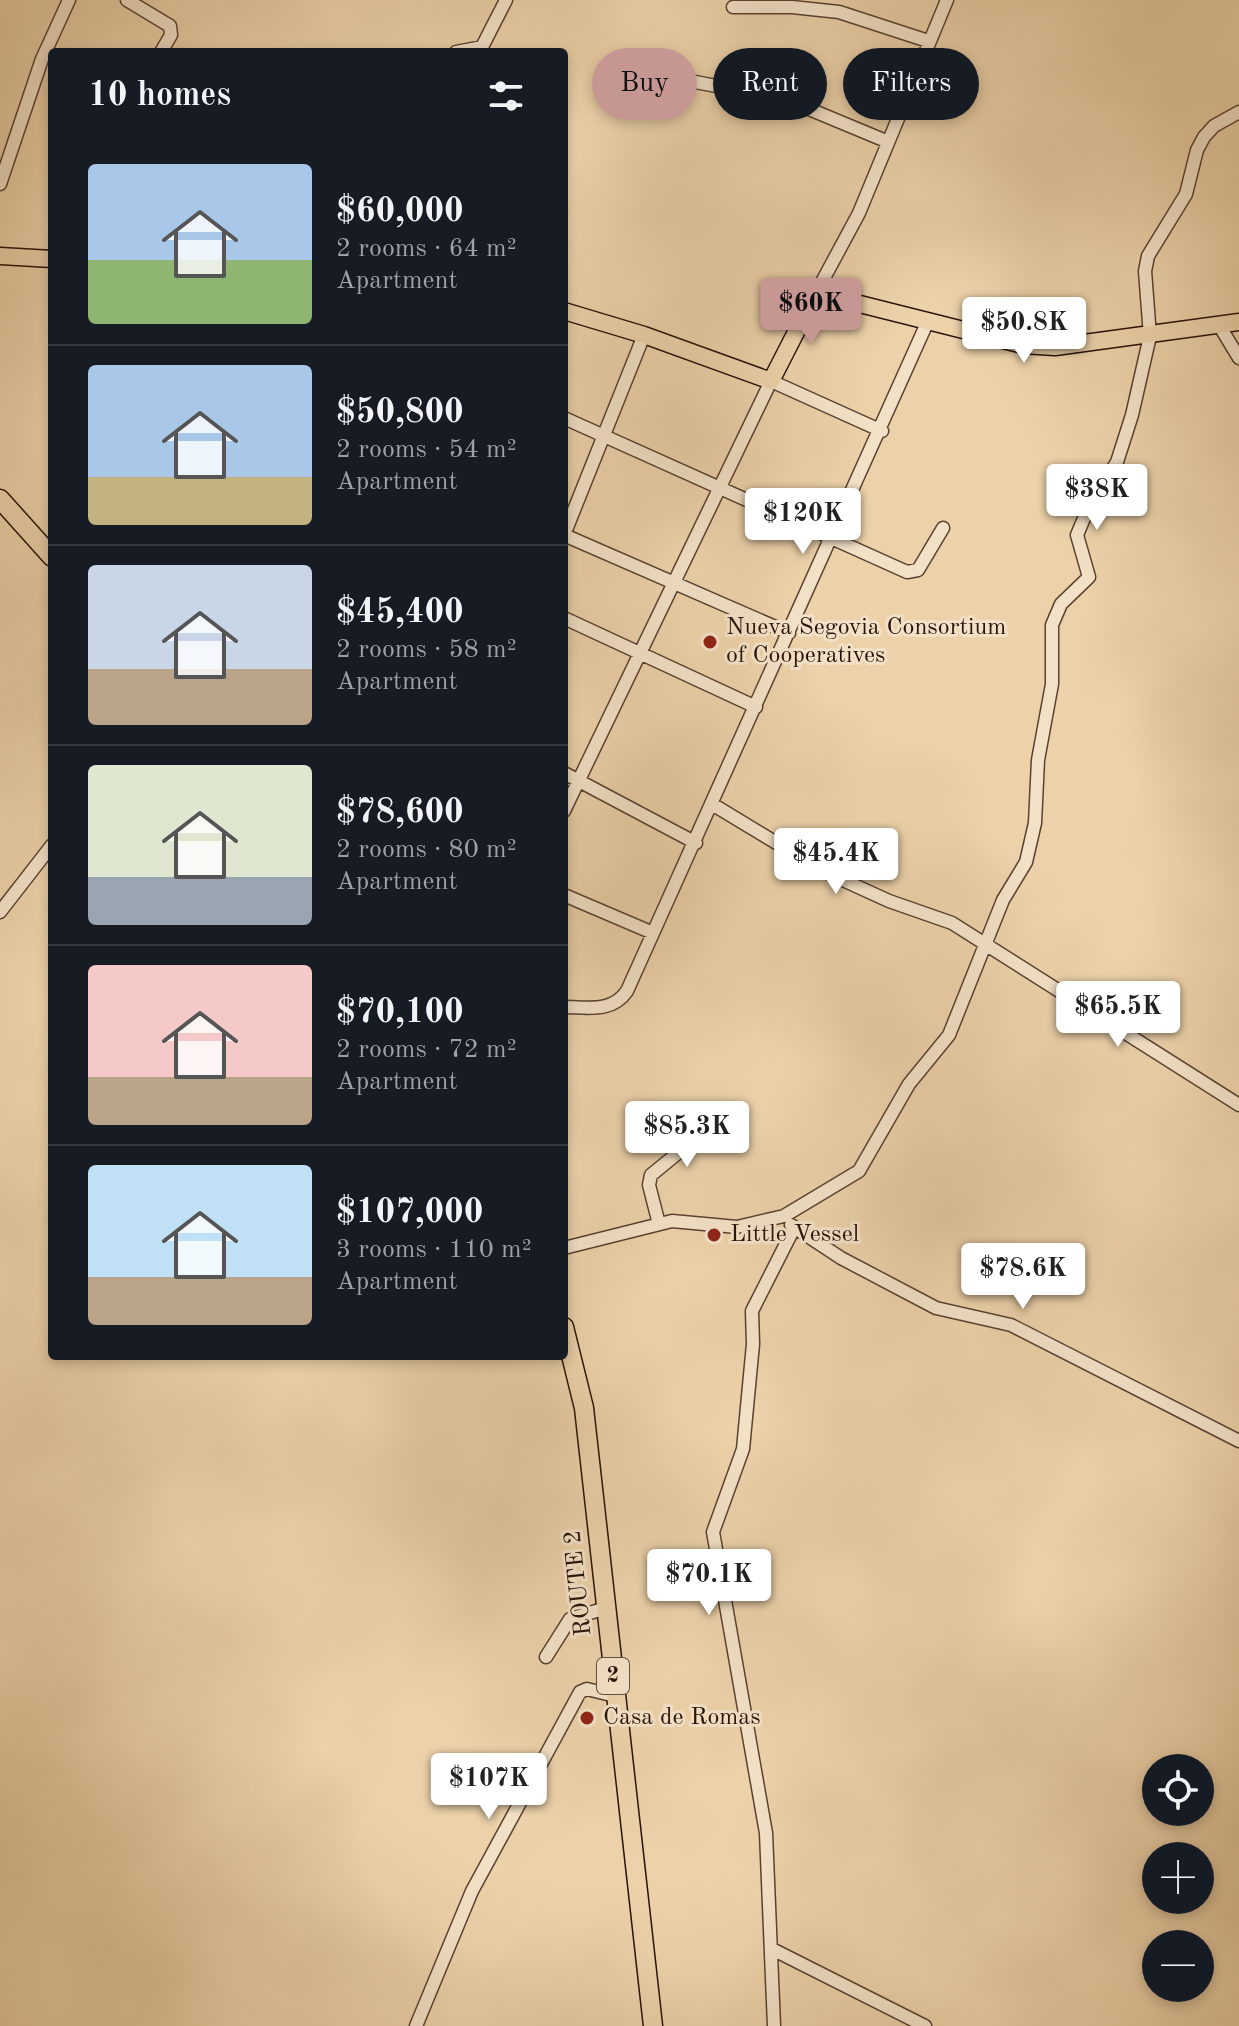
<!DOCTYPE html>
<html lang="en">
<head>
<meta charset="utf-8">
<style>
	body { margin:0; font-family:"Old Standard TT",serif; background:#20242c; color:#f1f3f6; height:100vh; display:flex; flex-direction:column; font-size:30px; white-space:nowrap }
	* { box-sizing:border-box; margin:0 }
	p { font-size:26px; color:#9ea1a6 }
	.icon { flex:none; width:44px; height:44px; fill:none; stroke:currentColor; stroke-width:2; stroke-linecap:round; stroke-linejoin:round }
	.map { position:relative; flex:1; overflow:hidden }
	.drawer { position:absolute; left:48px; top:48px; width:520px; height:1312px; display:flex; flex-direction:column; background:#171b24; border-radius:8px; box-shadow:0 4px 12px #0003 }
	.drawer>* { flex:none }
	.guide { position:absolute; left:592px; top:48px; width:526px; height:72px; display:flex; gap:16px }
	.controls { position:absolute; left:1142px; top:1754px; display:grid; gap:16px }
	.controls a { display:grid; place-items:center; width:72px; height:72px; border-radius:50%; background:#171b24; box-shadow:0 4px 12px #0003; font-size:40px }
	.price { position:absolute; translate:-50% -68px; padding:0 18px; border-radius:8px; background:#fff; color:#222; font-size:26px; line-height:52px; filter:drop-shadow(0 2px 4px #0008) }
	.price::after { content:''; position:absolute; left:50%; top:48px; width:24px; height:18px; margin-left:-12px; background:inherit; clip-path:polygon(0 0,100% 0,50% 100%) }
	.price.selected { background:#c59692; color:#111 }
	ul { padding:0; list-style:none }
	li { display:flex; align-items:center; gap:24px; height:200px; padding:0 40px }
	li+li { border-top:2px solid #363941 }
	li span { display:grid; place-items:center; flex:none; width:224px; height:160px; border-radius:8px; color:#555 }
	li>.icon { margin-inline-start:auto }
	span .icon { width:96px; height:96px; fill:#fffc; stroke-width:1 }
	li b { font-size:34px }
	h2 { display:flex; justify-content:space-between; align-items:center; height:96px; padding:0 40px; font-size:34px }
	.pill { padding:0 28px; border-radius:36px; background:#171b24; box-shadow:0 4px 12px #0003; font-size:28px; line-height:72px }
	.pill.selected { background:#c59692; color:#111 }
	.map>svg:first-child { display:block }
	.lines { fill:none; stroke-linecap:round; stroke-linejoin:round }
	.minor-casing { stroke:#594231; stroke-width:15 }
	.major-casing { stroke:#281209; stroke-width:19 }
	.highway-casing { stroke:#281209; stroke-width:21 }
	.minor { stroke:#f3e1c7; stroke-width:12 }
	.major { stroke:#ecd1a9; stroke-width:16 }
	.highway { stroke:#ecd1a9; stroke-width:18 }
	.poi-dot { fill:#8f2418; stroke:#f3e1c7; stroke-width:3 }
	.labels { text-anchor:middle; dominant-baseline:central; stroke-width:6; stroke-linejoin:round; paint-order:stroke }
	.shield { fill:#f3e1c7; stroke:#655042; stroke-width:2 }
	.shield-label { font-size:22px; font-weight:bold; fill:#281209 }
	.poi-label { font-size:24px; fill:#281209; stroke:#f3e1c7; text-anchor:start }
	.street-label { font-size:24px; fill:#281209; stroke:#f3e1c7 }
</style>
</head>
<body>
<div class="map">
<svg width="1239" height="2026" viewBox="0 0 1239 2026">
	<rect width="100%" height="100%" fill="#ecd1a9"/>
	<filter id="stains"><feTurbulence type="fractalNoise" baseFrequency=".0025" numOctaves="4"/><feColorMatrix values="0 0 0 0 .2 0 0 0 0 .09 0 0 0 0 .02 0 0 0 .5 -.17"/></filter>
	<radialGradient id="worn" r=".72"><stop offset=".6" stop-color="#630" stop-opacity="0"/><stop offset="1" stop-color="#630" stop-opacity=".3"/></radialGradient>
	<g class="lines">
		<defs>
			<path id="minor" d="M127,0L170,26L171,35L161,52
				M733,7H792L839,12L928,41
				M456,52L482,47L506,0
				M690,81L785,99L886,141
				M0,184L42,59L69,0
				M816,293L859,213L947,0
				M1219,325L1239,358
				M564,418L907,572L918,570L943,528
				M564,535L789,633
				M564,535L644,335
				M564,618L756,707
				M564,773L696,843
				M712,804L821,870L889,901L952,923L1239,1105
				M564,811L771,381L882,431
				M564,895L653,933
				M0,912L52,845
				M564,1007C588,1007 612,1013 627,991L927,323
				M659,1224L649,1185L651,1175L722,1117
				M791,1225L841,1258L936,1308L1011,1325L1239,1441
				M564,1248L672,1221L737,1227L784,1216L859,1171L909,1084L949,1035L1003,900L1026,862L1035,823L1038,760L1052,684V625L1061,604L1089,577L1077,535L1090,504L1117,462L1132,415L1150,336L1145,271L1148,256L1186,194L1197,150L1204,137L1214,126L1239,112
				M546,1657L570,1619L606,1608
				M772,1949L925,2026
				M416,2026L472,1891L580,1692L587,1689L615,1696
				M774,2026L766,1833L713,1532L743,1449L753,1344L752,1311L794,1228"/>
			<path id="major" d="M0,256L52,259
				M564,311L644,335L771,381L816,293L1023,345L1055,347L1239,322"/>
			<path id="highway" d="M0,499L52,557
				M564,1327L584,1408L653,2026"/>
		</defs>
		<use href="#minor" class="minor-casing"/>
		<use href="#major" class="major-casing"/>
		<use href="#highway" class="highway-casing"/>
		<use href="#minor" class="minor"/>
		<use href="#major" class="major"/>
		<use href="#highway" class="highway"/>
	</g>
	<g class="poi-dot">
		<circle cx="710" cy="642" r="8"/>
		<circle cx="714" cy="1235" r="8"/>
		<circle cx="587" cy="1718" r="8"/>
	</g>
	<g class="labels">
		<rect class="shield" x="597" y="1658" width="32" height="36" rx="6"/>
		<g class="shield-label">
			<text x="613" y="1676">2</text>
		</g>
		<g class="poi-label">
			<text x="726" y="628">Nueva Segovia Consortium<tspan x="726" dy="28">of Cooperatives</tspan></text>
			<text x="730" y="1235">Little Vessel</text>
			<text x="603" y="1718">Casa de Romas</text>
		</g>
		<g class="street-label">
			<text transform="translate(579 1583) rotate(-96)">ROUTE 2</text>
		</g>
	</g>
	<rect width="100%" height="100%" filter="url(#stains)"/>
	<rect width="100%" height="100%" fill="url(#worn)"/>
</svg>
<div class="controls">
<a><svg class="icon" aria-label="locate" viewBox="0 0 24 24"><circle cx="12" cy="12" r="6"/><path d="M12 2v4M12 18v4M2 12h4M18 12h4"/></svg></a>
<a>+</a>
<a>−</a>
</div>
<b class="price selected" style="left:811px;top:346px">$60K</b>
<b class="price" style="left:1024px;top:365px">$50.8K</b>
<b class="price" style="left:1097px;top:532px">$38K</b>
<b class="price" style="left:803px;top:556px">$120K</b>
<b class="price" style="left:836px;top:896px">$45.4K</b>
<b class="price" style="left:1118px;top:1049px">$65.5K</b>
<b class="price" style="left:687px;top:1169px">$85.3K</b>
<b class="price" style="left:1023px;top:1311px">$78.6K</b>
<b class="price" style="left:709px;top:1617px">$70.1K</b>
<b class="price" style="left:489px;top:1821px">$107K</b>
<div class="guide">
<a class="pill selected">Buy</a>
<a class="pill">Rent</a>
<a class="pill">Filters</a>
</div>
<section class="drawer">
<h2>10 homes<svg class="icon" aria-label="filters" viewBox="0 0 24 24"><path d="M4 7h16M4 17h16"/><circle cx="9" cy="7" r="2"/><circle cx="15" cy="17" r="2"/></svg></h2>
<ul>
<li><span style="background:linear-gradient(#a9c7e8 60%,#8fb573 0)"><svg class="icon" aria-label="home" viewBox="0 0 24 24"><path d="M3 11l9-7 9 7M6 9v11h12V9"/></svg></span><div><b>$60,000</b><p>2 rooms · 64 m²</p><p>Apartment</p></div></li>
<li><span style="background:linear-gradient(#a9c7e8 70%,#c2b280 0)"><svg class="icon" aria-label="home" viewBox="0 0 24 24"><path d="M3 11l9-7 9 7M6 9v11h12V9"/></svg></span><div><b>$50,800</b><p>2 rooms · 54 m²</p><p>Apartment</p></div></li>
<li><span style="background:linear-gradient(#c9d6e8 65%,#b9a48a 0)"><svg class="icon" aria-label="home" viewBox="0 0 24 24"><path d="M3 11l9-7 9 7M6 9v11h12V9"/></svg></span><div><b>$45,400</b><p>2 rooms · 58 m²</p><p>Apartment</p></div></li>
<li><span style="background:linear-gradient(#dfe7d0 70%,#9aa5b1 0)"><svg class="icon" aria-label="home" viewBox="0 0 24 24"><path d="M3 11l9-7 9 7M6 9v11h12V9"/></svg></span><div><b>$78,600</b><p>2 rooms · 80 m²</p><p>Apartment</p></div></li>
<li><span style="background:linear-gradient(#f6c9c9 70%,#b9a48a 0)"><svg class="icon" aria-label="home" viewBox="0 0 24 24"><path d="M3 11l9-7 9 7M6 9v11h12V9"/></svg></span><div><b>$70,100</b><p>2 rooms · 72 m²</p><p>Apartment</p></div></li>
<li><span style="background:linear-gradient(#bfe0f5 70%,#b9a48a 0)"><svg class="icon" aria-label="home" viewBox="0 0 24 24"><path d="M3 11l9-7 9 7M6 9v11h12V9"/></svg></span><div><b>$107,000</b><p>3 rooms · 110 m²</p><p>Apartment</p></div></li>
</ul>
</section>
</div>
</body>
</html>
